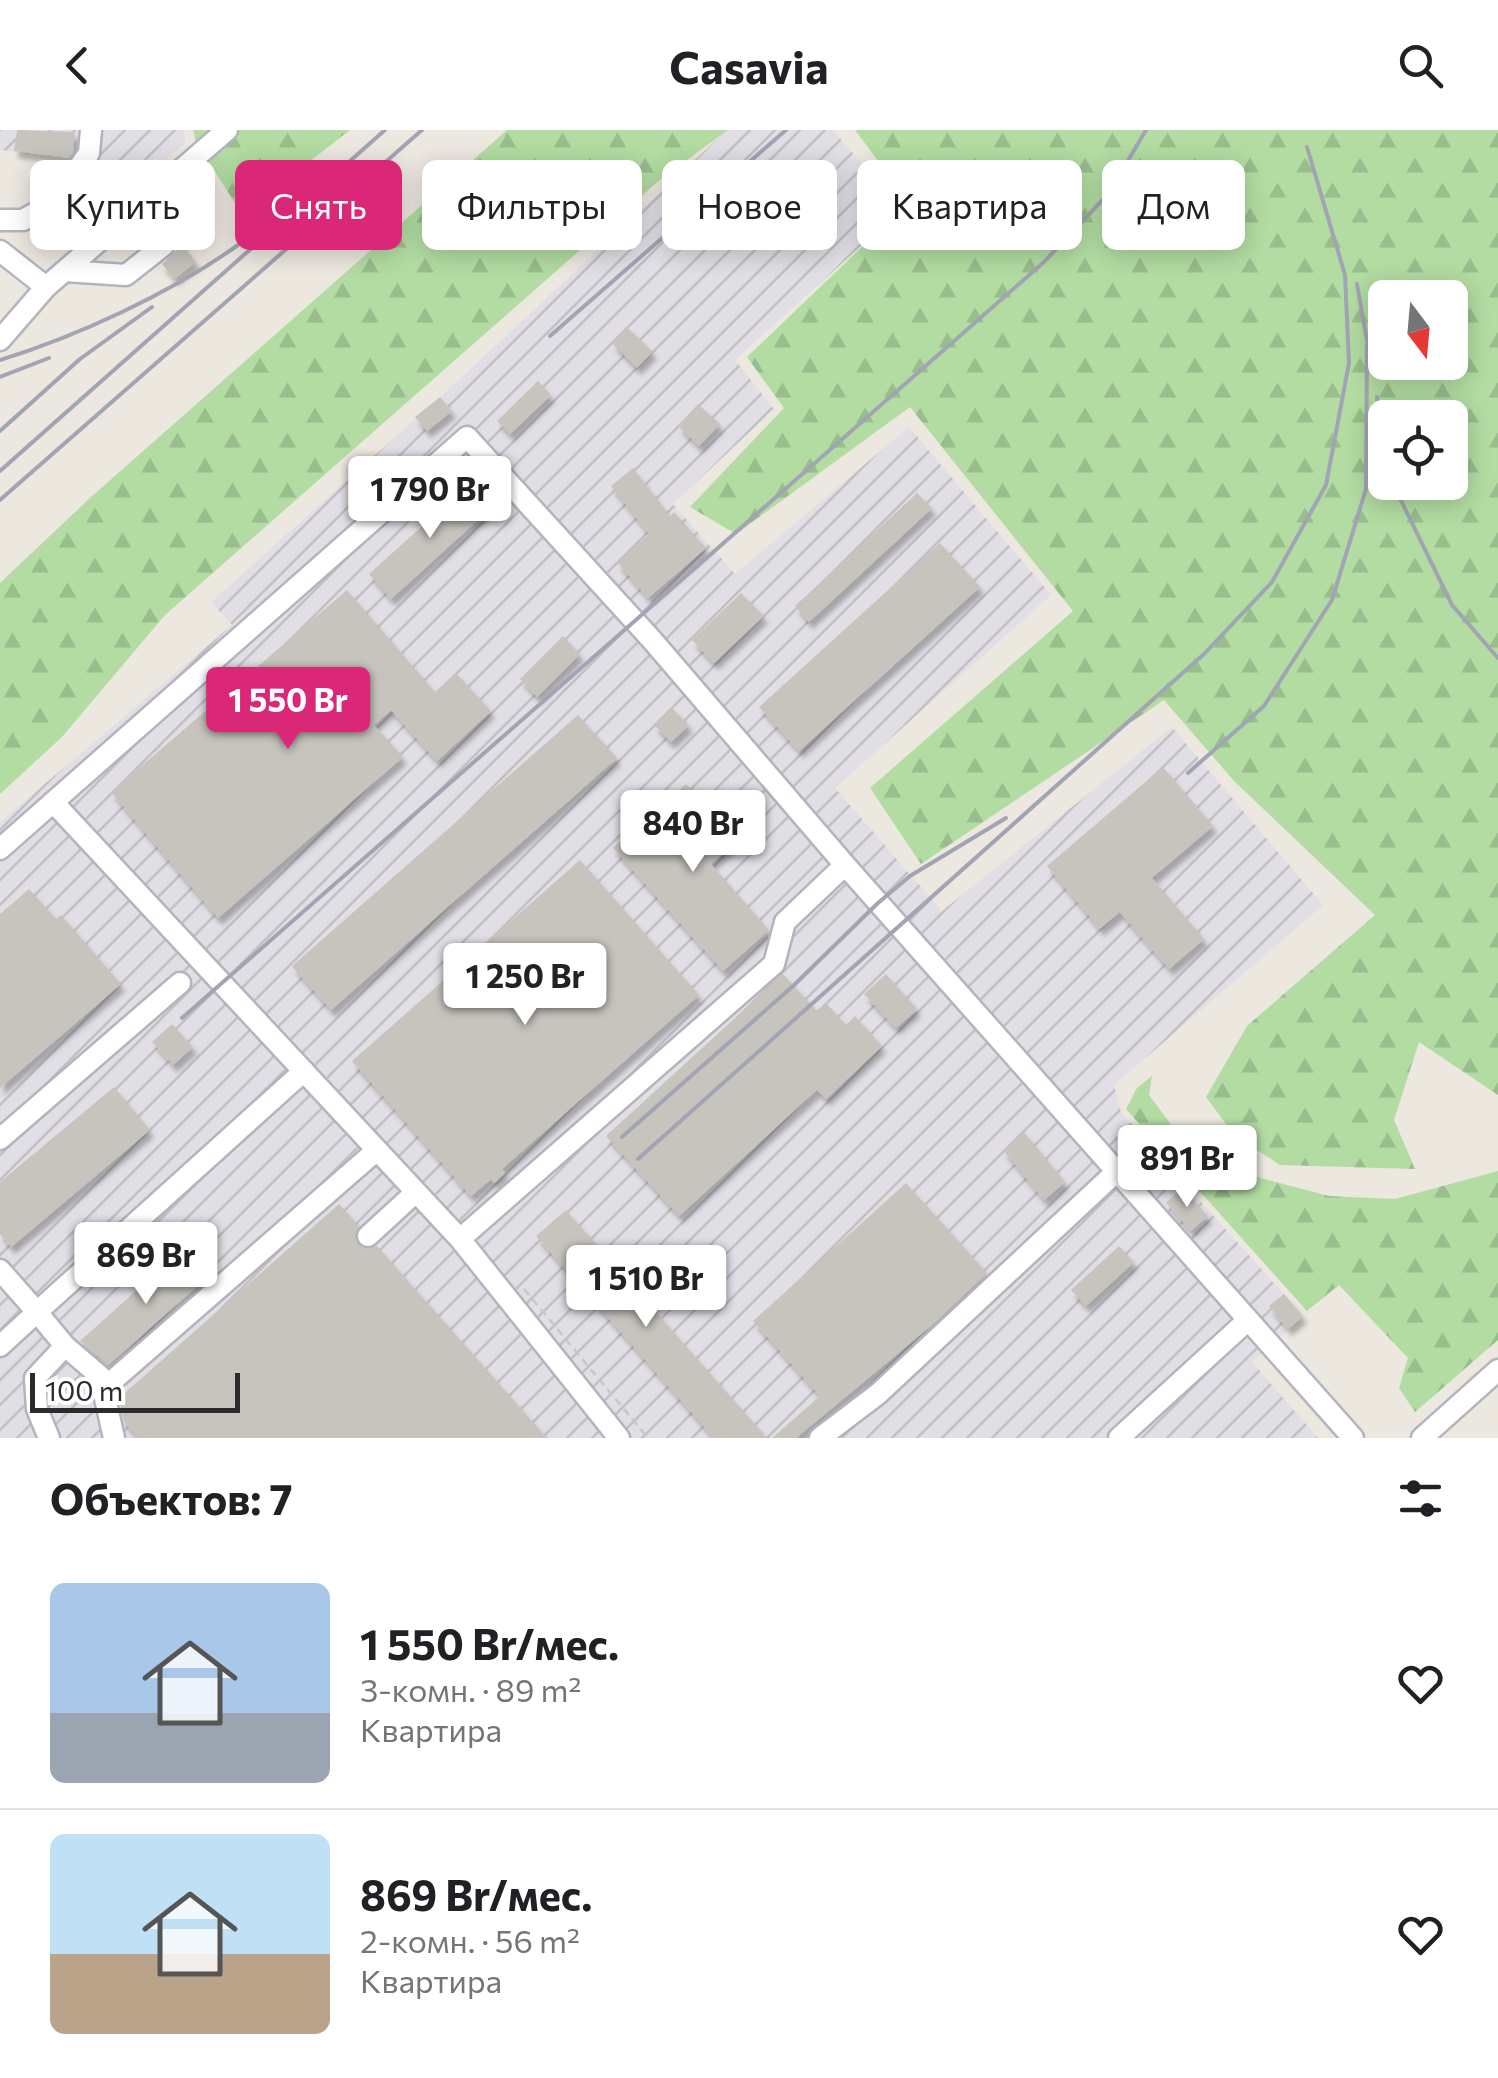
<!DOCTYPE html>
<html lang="ru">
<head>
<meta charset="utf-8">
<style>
	body { margin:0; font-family:Commissioner,sans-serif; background:#f2f2f2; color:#202124; height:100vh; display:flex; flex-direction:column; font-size:38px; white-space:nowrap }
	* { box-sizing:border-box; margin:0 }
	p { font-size:32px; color:#757577 }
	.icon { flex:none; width:55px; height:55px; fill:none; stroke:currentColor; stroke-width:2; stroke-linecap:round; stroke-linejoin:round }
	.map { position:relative; height:1308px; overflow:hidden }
	.details { display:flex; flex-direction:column; background:#fff; flex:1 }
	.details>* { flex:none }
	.banner { position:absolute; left:30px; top:30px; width:1440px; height:90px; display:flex; gap:20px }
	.needle { width:65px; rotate:164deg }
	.controls { position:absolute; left:1368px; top:150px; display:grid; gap:20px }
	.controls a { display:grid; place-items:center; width:100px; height:100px; border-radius:15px; background:#fff; box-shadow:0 5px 25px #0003; font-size:50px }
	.scale { position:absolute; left:30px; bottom:25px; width:210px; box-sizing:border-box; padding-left:10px; border:5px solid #2b2b2b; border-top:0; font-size:28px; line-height:35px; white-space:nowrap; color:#2b2b2b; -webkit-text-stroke:8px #fff; paint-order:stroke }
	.price { position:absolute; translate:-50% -85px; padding:0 22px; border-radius:10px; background:#fff; color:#222; font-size:32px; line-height:65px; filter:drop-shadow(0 2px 5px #0008) }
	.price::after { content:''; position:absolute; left:50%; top:60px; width:30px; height:22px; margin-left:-15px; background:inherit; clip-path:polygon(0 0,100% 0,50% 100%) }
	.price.current { background:#db2777; color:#fff }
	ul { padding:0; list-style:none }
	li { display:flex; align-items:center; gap:30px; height:250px; padding:0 50px }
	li+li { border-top:2px solid #e0e0e0 }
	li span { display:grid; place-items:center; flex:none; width:280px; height:200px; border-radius:15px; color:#555 }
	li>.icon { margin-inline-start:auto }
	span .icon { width:120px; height:120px; fill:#fffc; stroke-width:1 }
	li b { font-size:42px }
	h2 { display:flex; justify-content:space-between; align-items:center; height:120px; padding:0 50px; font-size:42px }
	.pill { padding:0 35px; border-radius:15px; background:#fff; box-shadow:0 5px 25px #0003; font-size:35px; line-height:90px }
	.pill.current { background:#db2777; color:#fff }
	header { display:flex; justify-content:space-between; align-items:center; height:130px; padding:0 50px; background:#fff; font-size:45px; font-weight:700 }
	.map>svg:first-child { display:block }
	.industrial { fill:url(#industrial-furrows) }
	.forest { fill:url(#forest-firs); fill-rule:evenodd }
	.building { fill:#c7c4be; filter:url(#shadow) }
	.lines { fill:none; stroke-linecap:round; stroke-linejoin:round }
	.minor-casing { stroke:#b3b4bd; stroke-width:25 }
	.path { stroke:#c8c8c8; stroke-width:2.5; stroke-dasharray:8 5; stroke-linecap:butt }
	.minor { stroke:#fff; stroke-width:20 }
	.rail { stroke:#a2a4b4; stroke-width:4 }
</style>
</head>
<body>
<header><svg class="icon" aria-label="back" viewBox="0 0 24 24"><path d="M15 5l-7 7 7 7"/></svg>Casavia<svg class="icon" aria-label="search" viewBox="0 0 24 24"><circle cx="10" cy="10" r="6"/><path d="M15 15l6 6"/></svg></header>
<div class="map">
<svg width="1498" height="1308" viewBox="0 0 1498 1308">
	<defs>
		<pattern id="industrial-furrows" width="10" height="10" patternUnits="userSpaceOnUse" patternTransform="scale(2.5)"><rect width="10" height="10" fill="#e1dfe5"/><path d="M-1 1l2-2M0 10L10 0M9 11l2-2" fill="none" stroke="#c1c0c5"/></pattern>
		<pattern id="forest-firs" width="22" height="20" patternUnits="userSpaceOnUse" patternTransform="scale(2.5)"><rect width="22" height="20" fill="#b2dca2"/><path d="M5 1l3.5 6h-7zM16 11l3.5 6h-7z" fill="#99bd8c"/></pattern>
		<filter id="shadow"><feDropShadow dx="4" dy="7" stdDeviation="2.5" flood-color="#0004"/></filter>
	</defs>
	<rect width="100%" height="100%" fill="#ece7df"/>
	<path class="industrial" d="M0,0H183L186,12L93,94L72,29L0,20Z
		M727,0H833L901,80L735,230L774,279L673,374L735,444L909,297L1051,465L835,658L942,781L1172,597L1323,775L1114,955L1121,982L1303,1186L1252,1232L1318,1308H0V692L232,495L211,472L440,267Z"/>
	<path class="forest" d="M193,0H350L242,84L196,12Z
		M507,0H728L662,48L165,485L62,607L0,664V453L91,367Z
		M855,0H1498V965L1419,912L1394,990L1415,1039L1280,1035L1235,1006L1206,967L1247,896L1375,785L1234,651L1164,570L921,734L870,658L1073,481L910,277L736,404L690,377L784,278L747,227L909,72ZM1385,168H1450V232H1385ZM1385,288H1450V352H1385Z
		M1152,946L1149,965L1199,1032L1329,1066L1395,1069L1498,1041V1210L1415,1282L1399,1258L1408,1228L1339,1155L1307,1181L1126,979L1137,958Z"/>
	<path class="building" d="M17,0L75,2L73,22L69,28L14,21Z
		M179,111L196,132L174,149L162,134L176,121Z
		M627,197L653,222L637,238L612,213Z
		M538,251L551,265L510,304L497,291Z
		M440,267L452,281L427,301L415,287Z
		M698,274L720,294L699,316L678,296Z
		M633,338L670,386L674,382L706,418L648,468L617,432L649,404L611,356Z
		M469,354L491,378L391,469L369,444Z
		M917,363L932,378L809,492L795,476Z
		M940,413L980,457L799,621L759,577Z
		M347,460L435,562L456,543L491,581L437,631L391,580L374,595L403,627L218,788L111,662Z
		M741,463L764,486L714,533L692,510Z
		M563,506L580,524L537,567L520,549Z
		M672,578L689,595L671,612L654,595Z
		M578,585L617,628L331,880L292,836Z
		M1163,637L1213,696L1152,748L1204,809L1169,839L1120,782L1100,799L1047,736Z
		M686,654L737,711L711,734L769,800L723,841L613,718Z
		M580,730L699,865L502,1039L505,1043L494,1053L491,1049L471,1066L352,931Z
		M29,759L56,789L61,785L121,854L0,958V784Z
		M783,844L818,882L827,874L846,895L855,886L882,916L826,969L817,960L679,1086L606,1006Z
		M886,844L917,879L896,898L864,864Z
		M172,894L193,917L173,935L152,912Z
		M114,957L150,1000L11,1117L0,1104V1052Z
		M1024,1002L1065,1052L1044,1070L1003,1020Z
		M906,1053L987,1143L931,1196L796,1308H772L820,1266L753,1191Z
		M1182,1058L1208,1086L1191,1101L1166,1073Z
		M339,1074L359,1096L355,1103L357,1114L365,1119L377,1116L547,1308H139L124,1292L119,1268Z
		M566,1080L767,1308H714L536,1106Z
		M1119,1116L1134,1132L1086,1176L1071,1160Z
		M185,1117L210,1145L108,1235L80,1211Z
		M1284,1164L1303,1186L1288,1199L1269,1176Z"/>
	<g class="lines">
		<defs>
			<path id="minor" d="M0,90H23L55,72L89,23L91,0
				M0,121L46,157
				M65,141L126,145L164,115L136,79
				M0,210L46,157L227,0
				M53,672L460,1109L619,1308
				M0,719L467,307L652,510L845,735L1353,1308
				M0,1009L180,853
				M368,1106L416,1062
				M460,1109L774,834L785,792L845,735
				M0,1140L37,1182L304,941
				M0,1216L37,1182L65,1216
				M103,1259L377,1020
				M49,1308L37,1279L35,1248L65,1216L100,1246L114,1308
				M820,1308L878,1264L1116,1042
				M1119,1308L1248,1190
				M1422,1308L1498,1240"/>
		</defs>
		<use href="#minor" class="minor-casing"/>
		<path class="path" d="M524,1159L648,1308"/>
		<use href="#minor" class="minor"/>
		<path class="rail" d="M1357,154L1370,228
			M550,206L786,0
			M0,230C78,206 171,163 238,115
			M0,247L49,228
			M1377,267L1385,314
			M0,301L80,229L152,177
			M0,341L385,0
			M1392,352L1452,475L1498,528
			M0,370L422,0
			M1188,643L1264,576L1332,470L1366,359L1367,215
			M182,888L1044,132L1109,63L1146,0
			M622,1007L793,856L878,773L910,746L1006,688
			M638,1029L1204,524L1272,452L1326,355L1349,233L1345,145L1307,17"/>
	</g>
</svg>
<div class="controls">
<a><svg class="needle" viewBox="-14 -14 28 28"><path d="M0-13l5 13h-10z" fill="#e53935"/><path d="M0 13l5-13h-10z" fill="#757577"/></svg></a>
<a><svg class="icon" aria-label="locate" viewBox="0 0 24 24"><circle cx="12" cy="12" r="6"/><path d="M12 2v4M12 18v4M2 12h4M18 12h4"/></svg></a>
</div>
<div class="scale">100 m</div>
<b class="price" style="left:430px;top:411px">1 790 Br</b>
<b class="price current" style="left:288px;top:622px">1 550 Br</b>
<b class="price" style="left:693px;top:745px">840 Br</b>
<b class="price" style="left:525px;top:898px">1 250 Br</b>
<b class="price" style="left:1187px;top:1080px">891 Br</b>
<b class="price" style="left:146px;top:1177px">869 Br</b>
<b class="price" style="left:646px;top:1200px">1 510 Br</b>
<div class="banner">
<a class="pill">Купить</a>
<a class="pill current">Снять</a>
<a class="pill">Фильтры</a>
<a class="pill">Новое</a>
<a class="pill">Квартира</a>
<a class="pill">Дом</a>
</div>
</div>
<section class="details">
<h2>Объектов: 7<svg class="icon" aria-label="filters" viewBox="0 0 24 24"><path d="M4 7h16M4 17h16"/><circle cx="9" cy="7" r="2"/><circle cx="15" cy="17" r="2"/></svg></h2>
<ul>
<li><span style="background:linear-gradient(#a9c7e8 65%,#9aa5b1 0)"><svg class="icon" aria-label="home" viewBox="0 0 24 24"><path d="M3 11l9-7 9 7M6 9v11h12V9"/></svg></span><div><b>1 550 Br/мес.</b><p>3-комн. · 89 m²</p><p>Квартира</p></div><svg class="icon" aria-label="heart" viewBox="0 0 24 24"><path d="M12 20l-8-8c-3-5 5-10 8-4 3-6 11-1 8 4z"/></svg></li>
<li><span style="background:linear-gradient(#bfe0f5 60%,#b9a48a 0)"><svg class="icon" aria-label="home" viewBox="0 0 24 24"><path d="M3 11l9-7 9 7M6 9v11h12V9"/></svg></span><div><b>869 Br/мес.</b><p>2-комн. · 56 m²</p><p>Квартира</p></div><svg class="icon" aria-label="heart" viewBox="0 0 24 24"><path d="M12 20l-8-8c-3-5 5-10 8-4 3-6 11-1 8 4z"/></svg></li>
</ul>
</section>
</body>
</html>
